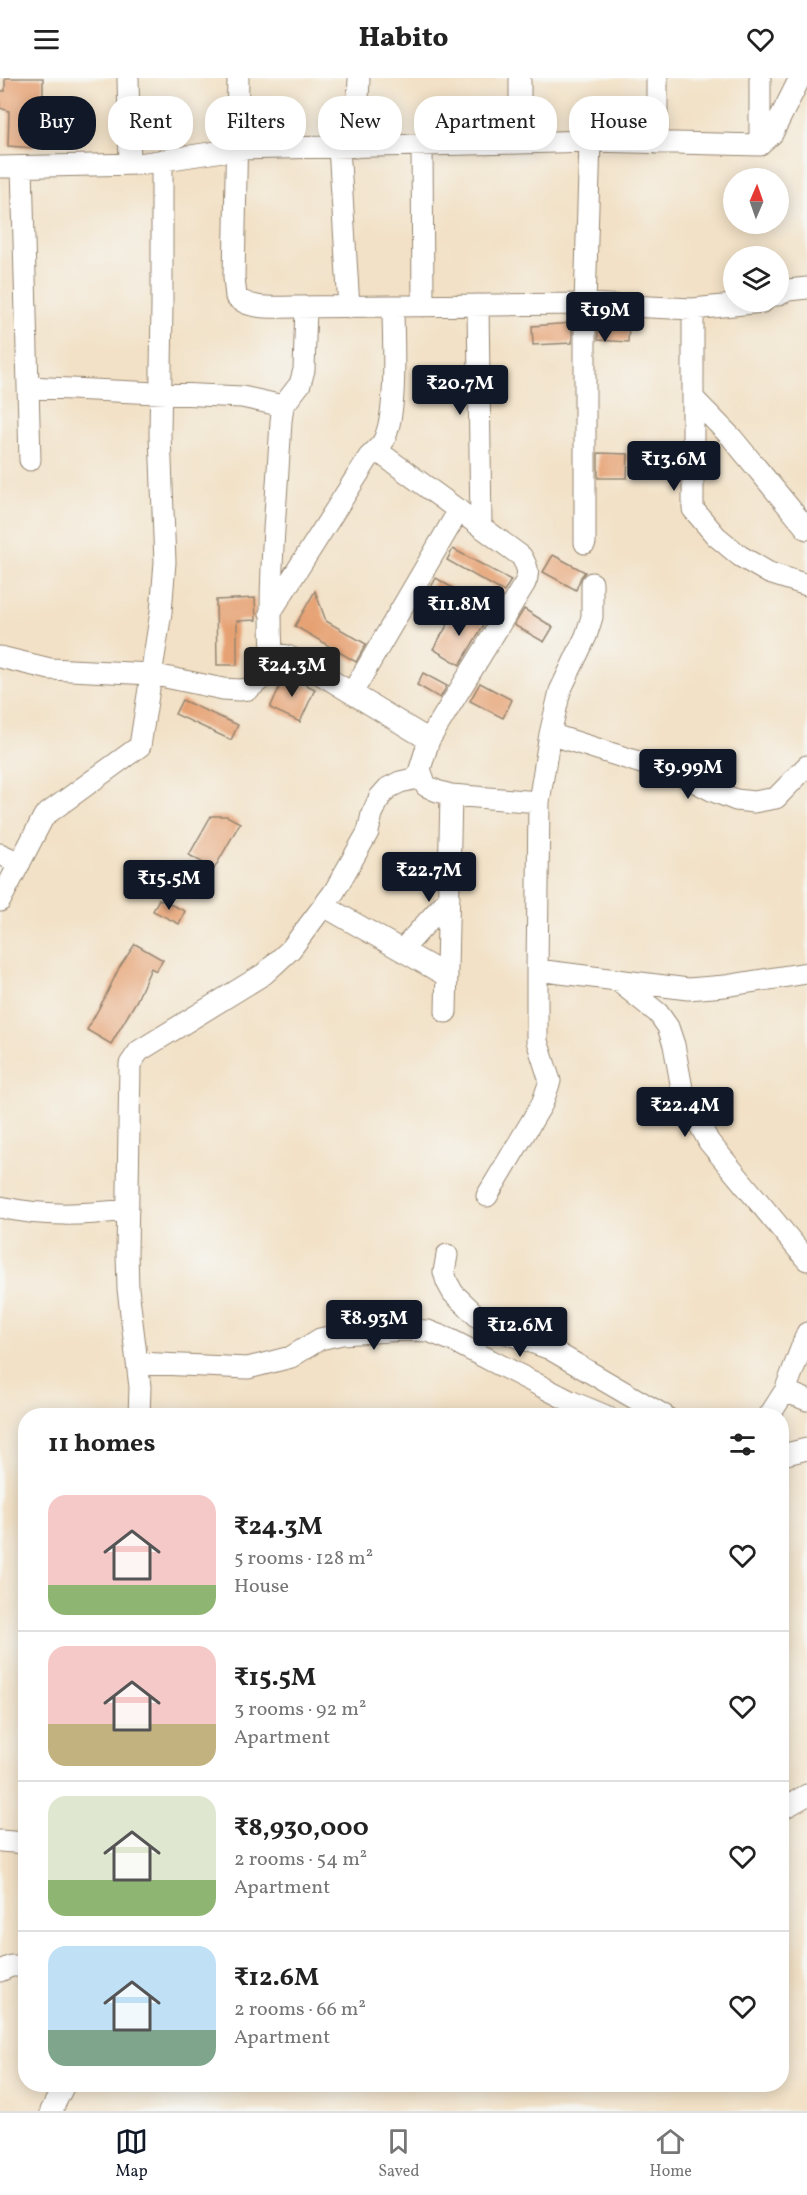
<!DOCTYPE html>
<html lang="en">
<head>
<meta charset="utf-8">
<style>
	body { margin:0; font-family:Vollkorn,serif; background:#f6f6f6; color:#222; height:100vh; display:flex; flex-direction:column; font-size:22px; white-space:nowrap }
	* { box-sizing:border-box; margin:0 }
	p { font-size:20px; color:#767676 }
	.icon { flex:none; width:33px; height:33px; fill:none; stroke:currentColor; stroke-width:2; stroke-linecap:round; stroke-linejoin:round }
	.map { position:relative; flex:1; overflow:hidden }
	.drawer { position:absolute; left:18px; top:1330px; width:771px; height:684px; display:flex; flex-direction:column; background:#fff; border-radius:24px; box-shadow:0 3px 15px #0003 }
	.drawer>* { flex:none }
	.hud { position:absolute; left:18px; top:18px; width:771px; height:54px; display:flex; gap:12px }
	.needle { width:39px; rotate:2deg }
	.tools { position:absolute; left:723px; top:90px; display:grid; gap:12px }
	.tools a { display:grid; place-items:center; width:66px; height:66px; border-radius:50%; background:#fff; box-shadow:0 3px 15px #0003; font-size:30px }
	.price { position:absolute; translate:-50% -51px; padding:0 14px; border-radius:6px; background:#111827; color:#fff; font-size:20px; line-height:39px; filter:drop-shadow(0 2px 3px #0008) }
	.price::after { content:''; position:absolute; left:50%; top:36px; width:18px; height:14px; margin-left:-9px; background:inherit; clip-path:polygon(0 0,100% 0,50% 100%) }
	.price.on { background:#222; color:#fff }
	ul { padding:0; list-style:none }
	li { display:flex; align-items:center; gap:18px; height:150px; padding:0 30px }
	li+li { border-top:2px solid #e0e0e0 }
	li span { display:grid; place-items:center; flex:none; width:168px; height:120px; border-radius:18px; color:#555 }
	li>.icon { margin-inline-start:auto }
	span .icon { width:72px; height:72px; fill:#fffc; stroke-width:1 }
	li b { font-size:26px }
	h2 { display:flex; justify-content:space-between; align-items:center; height:72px; padding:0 30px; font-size:26px }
	.pill { padding:0 21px; border-radius:24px; background:#fff; box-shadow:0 3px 15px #0003; font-size:21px; line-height:54px }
	.pill.on { background:#111827; color:#fff }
	header { display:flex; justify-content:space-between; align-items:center; height:78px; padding:0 30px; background:#fff; font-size:27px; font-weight:800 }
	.dock { display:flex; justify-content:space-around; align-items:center; height:84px; border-top:2px solid #e0e0e0; background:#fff; font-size:16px; color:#767676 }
	.dock a { display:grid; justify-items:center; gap:3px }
	.dock .on { color:#111827 }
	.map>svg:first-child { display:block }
	.building { fill:#e6a172 }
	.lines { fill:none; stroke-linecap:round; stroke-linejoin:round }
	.minor-casing { stroke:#968672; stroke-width:23 }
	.minor { stroke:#fff; stroke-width:21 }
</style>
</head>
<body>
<header><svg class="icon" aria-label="menu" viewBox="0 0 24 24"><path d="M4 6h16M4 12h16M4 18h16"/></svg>Habito<svg class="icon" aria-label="heart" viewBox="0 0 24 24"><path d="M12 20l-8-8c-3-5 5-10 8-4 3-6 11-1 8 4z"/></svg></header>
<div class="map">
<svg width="807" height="2033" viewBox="0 0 807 2033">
	<rect width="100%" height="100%" fill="#f6f6f2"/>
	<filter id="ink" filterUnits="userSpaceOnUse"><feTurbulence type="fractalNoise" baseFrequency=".0167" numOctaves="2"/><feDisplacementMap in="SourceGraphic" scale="12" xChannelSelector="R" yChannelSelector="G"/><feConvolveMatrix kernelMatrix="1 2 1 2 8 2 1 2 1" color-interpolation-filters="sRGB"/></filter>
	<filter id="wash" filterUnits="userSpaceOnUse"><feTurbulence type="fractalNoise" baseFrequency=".008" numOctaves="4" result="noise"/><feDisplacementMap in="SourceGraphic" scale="24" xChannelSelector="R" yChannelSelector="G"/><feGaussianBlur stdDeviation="1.35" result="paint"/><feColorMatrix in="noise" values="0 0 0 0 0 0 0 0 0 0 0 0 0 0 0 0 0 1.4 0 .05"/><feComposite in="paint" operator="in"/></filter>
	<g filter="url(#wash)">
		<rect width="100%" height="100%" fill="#f2e1c6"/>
		<g id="blocks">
			<path class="building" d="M5,0H43V31L34,30V70L8,68L9,33L0,30V13H5Z
				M572,245V265L533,267L532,248Z
				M598,245L629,246L628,264L598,262Z
				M598,375L628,376L627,400H598Z
				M453,471L511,502L504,514L447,482Z
				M553,477L585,494L581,499L576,512L543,494Z
				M436,500L464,517L456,529L429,513Z
				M315,513L326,543L366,566L356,584L295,548Z
				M255,520L256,542L237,543V587H217L216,522Z
				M457,531L484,546L460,587L433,571Z
				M524,531L553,549L544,564L514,547Z
				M423,595L447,608L440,620L417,607Z
				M285,597L315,611L300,644L270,630Z
				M480,605L512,622L503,640L470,623Z
				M182,622L238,647L231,662L175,636Z
				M211,738H227L240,745L214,791L189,777Z
				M159,821L185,833L179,846L153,833Z
				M135,866L163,882L156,893L151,890L137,922L111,966L87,952L105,919L119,890Z"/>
		</g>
	</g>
	<g filter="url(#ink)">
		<use href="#blocks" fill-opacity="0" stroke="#968672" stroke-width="1.5"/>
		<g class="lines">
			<defs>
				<path id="minor" d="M128,0L130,86
					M238,0L234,199L236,219C251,232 275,229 293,229L585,226L693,231L763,224
					M520,0V65L590,63L760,67L772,56L800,0
					M657,0V65
					M422,67L423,228
					M760,67V0
					M339,69L349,229
					M356,69L359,0
					M0,89L139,86L236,71L520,65
					M22,89L30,382
					M778,217L788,212L807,210
					M478,227L481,448
					M693,231V431L716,458L740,478L769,495L807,507
					M28,309L242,319L283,328
					M693,320L732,360L807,451
					M376,372L521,478C527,488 530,494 525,505L429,662L420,691L426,708L437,713L451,717L539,724L537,892L688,911L725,908L807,895
					M585,465V226L590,63
					M270,535L369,379C374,374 381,368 384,362C398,332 393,263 393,228
					M272,575C268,498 277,421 281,343L283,328L300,306L304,292L306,229
					M0,579L50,591L151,596L223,611L239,612L249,611L261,601L272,575L287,578L299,583L429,662
					M352,615L459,432
					M550,656L654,689L674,693L713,713L736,722L754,724L776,720L807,688
					M539,724L550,656L560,613L586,558L592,539V505
					M0,776L20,785
					M0,823L44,738L140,668L161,534L165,484L160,357L162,227V82
					M324,828L447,898
					M402,872L449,820
					M617,902L658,935L668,949L674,967L683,1016L709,1064L807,1182
					M446,934L451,717
					M487,1118L542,1026L550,1003L537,963V892
					M0,1129C45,1139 82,1137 128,1132
					M447,1177L444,1194L447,1204L453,1215L478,1239L501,1253L550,1271L665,1338
					M807,1255L785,1313L807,1322
					M138,1285L248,1290L291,1279L320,1261L342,1256L404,1252L428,1253L451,1262L570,1323L606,1338
					M139,1338L140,1309L128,1211L127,1175L130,986L139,973L264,896L291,871L334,814L368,754L372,736L380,719L388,710L400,704L422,699
					M769,1338L785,1313
					M782,1377L807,1371
					M782,1731L807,1717
					M0,1763L26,1765
					M0,1893L11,1888H26
					M51,2033L64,2007"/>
			</defs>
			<use href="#minor" class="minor-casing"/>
			<use href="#minor" class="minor"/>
		</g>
	</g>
</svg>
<div class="tools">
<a><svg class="needle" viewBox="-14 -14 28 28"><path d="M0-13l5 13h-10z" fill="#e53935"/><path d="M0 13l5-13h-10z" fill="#767676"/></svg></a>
<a><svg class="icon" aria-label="layers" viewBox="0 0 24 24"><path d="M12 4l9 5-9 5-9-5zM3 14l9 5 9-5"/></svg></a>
</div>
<b class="price" style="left:605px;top:265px">₹19M</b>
<b class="price" style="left:460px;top:338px">₹20.7M</b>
<b class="price" style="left:674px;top:414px">₹13.6M</b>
<b class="price" style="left:459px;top:559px">₹11.8M</b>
<b class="price on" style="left:292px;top:620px">₹24.3M</b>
<b class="price" style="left:688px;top:722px">₹9.99M</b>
<b class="price" style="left:429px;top:825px">₹22.7M</b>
<b class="price" style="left:169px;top:833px">₹15.5M</b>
<b class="price" style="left:685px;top:1060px">₹22.4M</b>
<b class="price" style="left:374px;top:1273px">₹8.93M</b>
<b class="price" style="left:520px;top:1280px">₹12.6M</b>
<div class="hud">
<a class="pill on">Buy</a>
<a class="pill">Rent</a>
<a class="pill">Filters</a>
<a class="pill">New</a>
<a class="pill">Apartment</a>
<a class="pill">House</a>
</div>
<section class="drawer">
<h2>11 homes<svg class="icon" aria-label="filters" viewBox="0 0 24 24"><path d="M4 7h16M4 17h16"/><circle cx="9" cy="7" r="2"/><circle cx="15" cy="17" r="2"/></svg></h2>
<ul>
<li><span style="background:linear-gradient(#f6c9c9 75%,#8fb573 0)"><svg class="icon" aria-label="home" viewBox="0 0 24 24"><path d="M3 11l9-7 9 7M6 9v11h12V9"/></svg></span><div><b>₹24.3M</b><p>5 rooms · 128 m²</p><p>House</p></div><svg class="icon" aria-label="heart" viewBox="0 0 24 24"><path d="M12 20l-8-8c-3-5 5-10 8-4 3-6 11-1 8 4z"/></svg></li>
<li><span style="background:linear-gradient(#f6c9c9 65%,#c2b280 0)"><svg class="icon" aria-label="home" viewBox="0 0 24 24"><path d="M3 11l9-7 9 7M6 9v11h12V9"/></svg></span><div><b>₹15.5M</b><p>3 rooms · 92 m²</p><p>Apartment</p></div><svg class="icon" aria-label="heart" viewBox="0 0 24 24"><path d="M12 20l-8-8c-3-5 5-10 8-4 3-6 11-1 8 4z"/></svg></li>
<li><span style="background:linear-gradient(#dfe7d0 70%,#8fb573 0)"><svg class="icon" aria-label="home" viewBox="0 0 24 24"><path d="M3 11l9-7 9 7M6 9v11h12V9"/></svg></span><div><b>₹8,930,000</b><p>2 rooms · 54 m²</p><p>Apartment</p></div><svg class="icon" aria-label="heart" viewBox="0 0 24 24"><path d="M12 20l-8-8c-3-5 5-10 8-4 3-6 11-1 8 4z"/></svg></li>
<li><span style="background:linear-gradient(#bfe0f5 70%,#7fa58c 0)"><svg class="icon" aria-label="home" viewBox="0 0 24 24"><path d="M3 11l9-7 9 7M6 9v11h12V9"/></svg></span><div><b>₹12.6M</b><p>2 rooms · 66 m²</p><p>Apartment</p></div><svg class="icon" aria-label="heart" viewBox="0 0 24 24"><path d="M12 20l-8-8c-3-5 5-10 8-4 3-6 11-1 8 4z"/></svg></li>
</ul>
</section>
</div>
<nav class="dock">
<a class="on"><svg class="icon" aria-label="map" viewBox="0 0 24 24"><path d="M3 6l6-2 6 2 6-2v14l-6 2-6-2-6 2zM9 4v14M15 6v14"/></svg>Map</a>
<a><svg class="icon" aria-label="saved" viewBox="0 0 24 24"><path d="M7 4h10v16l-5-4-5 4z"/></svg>Saved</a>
<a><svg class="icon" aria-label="home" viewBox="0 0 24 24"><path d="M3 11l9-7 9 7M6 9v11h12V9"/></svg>Home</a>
</nav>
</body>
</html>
